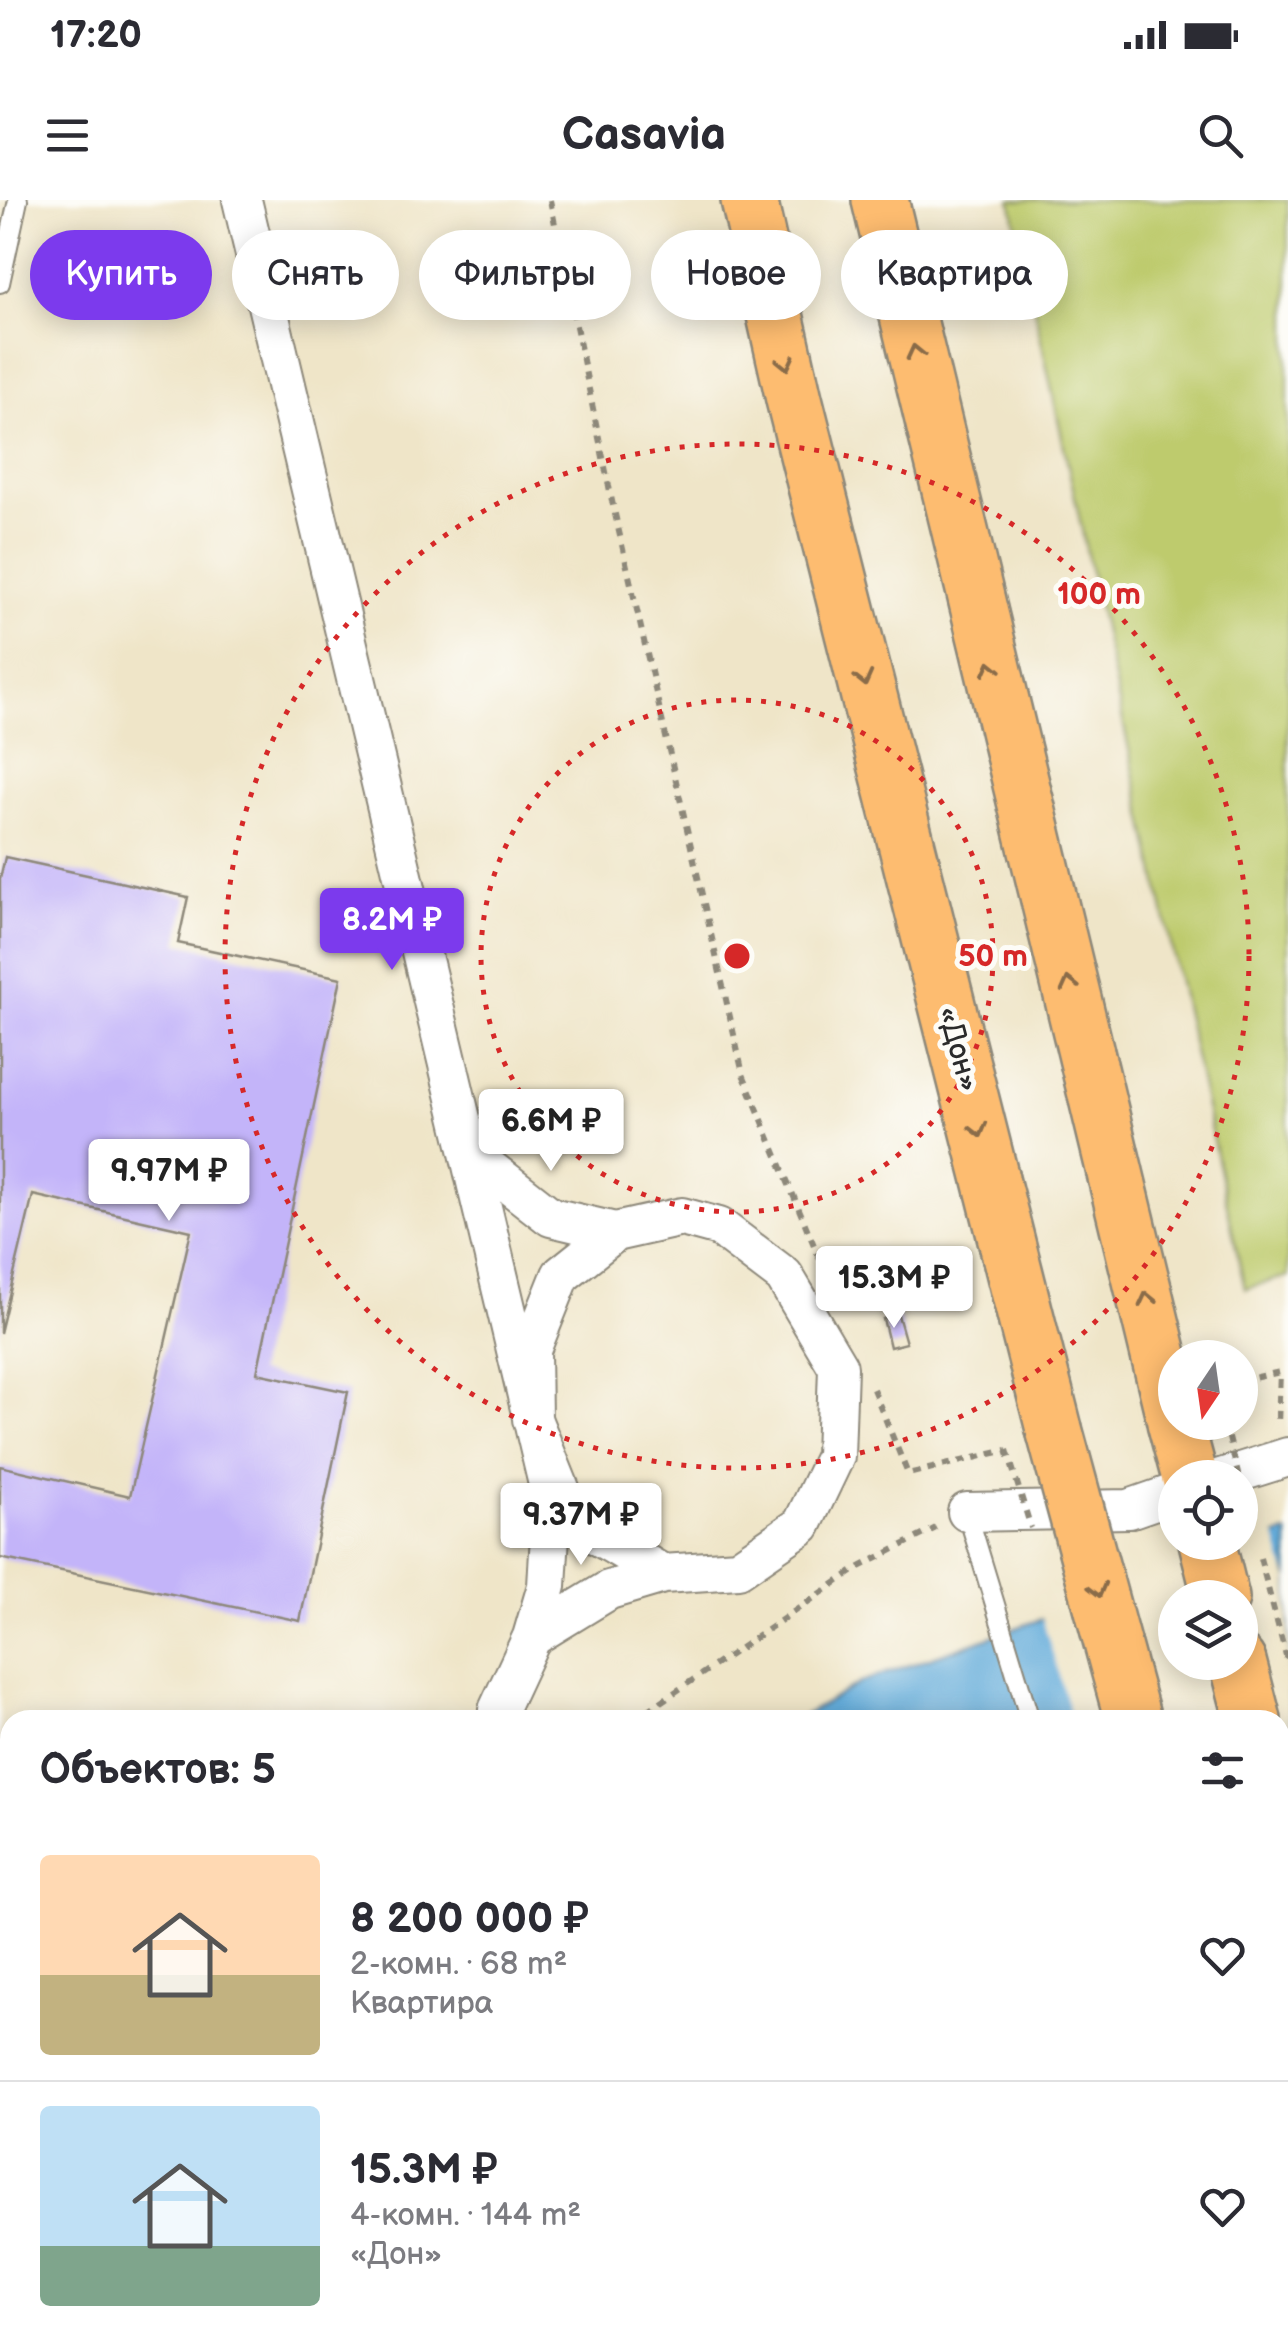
<!DOCTYPE html>
<html lang="ru">
<head>
<meta charset="utf-8">
<style>
	body { margin:0; font-family:"Balsamiq Sans",sans-serif; background:#f2f2f3; color:#2b2b33; height:100vh; display:flex; flex-direction:column; font-size:38px; white-space:nowrap }
	* { box-sizing:border-box; margin:0 }
	p { font-size:32px; color:#7c7c81 }
	.icon { flex:none; width:55px; height:55px; fill:none; stroke:currentColor; stroke-width:2; stroke-linecap:round; stroke-linejoin:round }
	.map { position:relative; flex:1; overflow:hidden }
	.panel { position:absolute; left:0px; top:1510px; width:1290px; height:642px; display:flex; flex-direction:column; background:#fff; border-radius:30px 30px 0 0; box-shadow:0 5px 25px #0003 }
	.panel>* { flex:none }
	.banner { position:absolute; left:30px; top:30px; width:1230px; height:90px; display:flex; gap:20px }
	.needle { width:65px; rotate:193deg }
	.fabs { position:absolute; left:1158px; top:1140px; display:grid; gap:20px }
	.fabs a { display:grid; place-items:center; width:100px; height:100px; border-radius:50%; background:#fff; box-shadow:0 5px 25px #0003; font-size:50px }
	.price { position:absolute; translate:-50% -85px; padding:0 22px; border-radius:10px; background:#fff; color:#222; font-size:32px; line-height:65px; filter:drop-shadow(0 2px 5px #0008) }
	.price::after { content:''; position:absolute; left:50%; top:60px; width:30px; height:22px; margin-left:-15px; background:inherit; clip-path:polygon(0 0,100% 0,50% 100%) }
	.price.active { background:#7c3aed; color:#fff }
	ul { padding:0; list-style:none }
	li { display:flex; align-items:center; gap:30px; height:250px; padding:0 40px }
	li+li { border-top:2px solid #e1e1e2 }
	li span { display:grid; place-items:center; flex:none; width:280px; height:200px; border-radius:10px; color:#555 }
	li>.icon { margin-inline-start:auto }
	span .icon { width:120px; height:120px; fill:#fffc; stroke-width:1 }
	li b { font-size:42px }
	h2 { display:flex; justify-content:space-between; align-items:center; height:120px; padding:0 40px; font-size:42px }
	.pill { padding:0 35px; border-radius:45px; background:#fff; box-shadow:0 5px 25px #0003; font-size:35px; line-height:90px }
	.pill.active { background:#7c3aed; color:#fff }
	.status { display:flex; justify-content:space-between; align-items:center; height:70px; padding:0 50px; background:#fff; direction:ltr }
	.status svg { height:28px; fill:currentColor }
	header { display:flex; justify-content:space-between; align-items:center; height:130px; padding:0 40px; background:#fff; font-size:45px; font-weight:800 }
	.map>svg:first-child { display:block }
	.green { fill:#becb6d; stroke:#747b4c; stroke-width:2.5 }
	.water { fill:#63acda; stroke:#476c82; stroke-width:2.5; fill-rule:evenodd }
	.pier { fill:#efe5c8; fill-rule:evenodd }
	.building { fill:#c3b4f9 }
	.lines { fill:none; stroke-linecap:round; stroke-linejoin:round }
	.lane-casing { stroke:#8d887a; stroke-width:22 }
	.street-casing { stroke:#8d887a; stroke-width:42 }
	.highway-casing { stroke:#8d887a; stroke-width:60 }
	.path { stroke:#8d887a; stroke-width:6; stroke-dasharray:8 8; stroke-linecap:butt }
	.lane { stroke:#fff; stroke-width:18 }
	.street { stroke:#fff; stroke-width:38 }
	.highway { stroke:#fdbc70; stroke-width:55 }
	.highway-bridge-casing { stroke:#8d887a; stroke-width:60; stroke-linecap:butt }
	.path-bridge { stroke:#8d887a; stroke-width:6; stroke-dasharray:8 8; stroke-linecap:butt }
	.highway-bridge { stroke:#fdbc70; stroke-width:55 }
	.oneway { stroke:#8a6c4a }
	.ring { fill:none; stroke:#d62828; stroke-width:5; stroke-dasharray:5 10 }
	.labels { text-anchor:middle; dominant-baseline:central; stroke-width:10; stroke-linejoin:round; paint-order:stroke }
	.street-label { font-size:30px; fill:#2b2b2b; stroke:#fdfcf7 }
	.centre { fill:#d62828; stroke:#fdfcf7; stroke-width:5 }
	.ring-label { font-size:30px; text-anchor:middle; font-weight:bold; fill:#d62828; stroke:#fdfcf7; stroke-width:10; stroke-linejoin:round; paint-order:stroke }
</style>
</head>
<body>
<div class="status"><b>17:20</b><svg viewBox="0 0 49 12"><path d="M0 12V9h3v3zM5 12V6h3v6zM10 12V3h3v9zM15 12V0h3v12zM26 1h20v11H26zM47 4h2v5h-2z"/></svg></div>
<header><svg class="icon" aria-label="menu" viewBox="0 0 24 24"><path d="M4 6h16M4 12h16M4 18h16"/></svg>Casavia<svg class="icon" aria-label="search" viewBox="0 0 24 24"><circle cx="10" cy="10" r="6"/><path d="M15 15l6 6"/></svg></header>
<div class="map">
<svg width="1288" height="2151" viewBox="0 0 1288 2151">
	<rect width="100%" height="100%" fill="#fdfcf7"/>
	<filter id="ink" filterUnits="userSpaceOnUse"><feTurbulence type="fractalNoise" baseFrequency=".01" numOctaves="2"/><feDisplacementMap in="SourceGraphic" scale="20" xChannelSelector="R" yChannelSelector="G"/><feConvolveMatrix kernelMatrix="1 2 1 2 8 2 1 2 1" color-interpolation-filters="sRGB"/></filter>
	<filter id="wash" filterUnits="userSpaceOnUse"><feTurbulence type="fractalNoise" baseFrequency=".0048" numOctaves="4" result="noise"/><feDisplacementMap in="SourceGraphic" scale="40" xChannelSelector="R" yChannelSelector="G"/><feGaussianBlur stdDeviation="2.25" result="paint"/><feColorMatrix in="noise" values="0 0 0 0 0 0 0 0 0 0 0 0 0 0 0 0 0 1.4 0 .05"/><feComposite in="paint" operator="in"/></filter>
	<g filter="url(#wash)">
		<rect width="100%" height="100%" fill="#efe5c8"/>
		<path class="green" d="M1011,0H1288V1076L1245,1089Z"/>
		<path class="water" d="M1288,1333V1583L1280,1520H796L864,1481L1085,1404L1154,1365ZM1175,1398H1240V1462H1175Z
			M277,2142H578V2143L576,2151H277Z"/>
		<path class="pier" d="M1274,1331L1288,1379V1589L1280,1591V1520H1072L1041,1414L1083,1400L1153,1360ZM1175,1398H1240V1462H1175Z"/>
		<g id="blocks">
			<path class="building" d="M5,657L188,697L178,743L341,778L257,1173L348,1192L300,1421L0,1358V1266L130,1296L191,1031L33,995L0,1133V679Z
				M898,1115L906,1143L890,1147L883,1119Z"/>
		</g>
	</g>
	<g filter="url(#ink)">
		<use href="#blocks" fill-opacity="0" stroke="#8d887a" stroke-width="2.5"/>
		<g class="lines">
			<defs>
				<path id="lane" d="M0,83L18,0
					M967,1312L1030,1520"/>
				<path id="street" d="M242,0L552,1301L547,1386L532,1437L498,1510L503,1520
					M469,953L551,1017L615,1032
					M682,1017L719,1027L784,1076L838,1167L835,1256L802,1325L738,1369L663,1374L573,1321L532,1219L531,1150L561,1075L615,1032Z
					M1221,1278L1288,1257
					M967,1312L1129,1309L1175,1293
					M532,1437L609,1390L663,1374
					M1280,1724L1288,1723
					M685,2151L694,2142"/>
				<path id="highway" d="M749,0L794,199L1054,1229
					M880,0L1175,1221
					M1175,1222L1190,1278
					M1207,1342L1221,1398
					M1238,1462L1253,1520
					M1280,1622L1288,1653
					M1280,2050L1288,2078"/>
			</defs>
			<use href="#lane" class="lane-casing"/>
			<use href="#street" class="street-casing"/>
			<use href="#highway" class="highway-casing"/>
			<path class="path" d="M550,0L612,301L743,874L823,1067
				M1240,1181L1280,1172L1278,1225
				M873,1189L908,1274L1007,1250
				M1246,1305L1253,1331
				M1260,1358L1288,1463
				M634,1520L858,1368L936,1328
				M196,2151L197,2142
				M239,2151L241,2142
				M822,2151L825,2142"/>
			<use href="#lane" class="lane"/>
			<use href="#street" class="street"/>
			<use href="#highway" class="highway"/>
			<defs>
				<path id="highway-bridge" d="M1054,1229L1133,1520"/>
			</defs>
			<use href="#highway-bridge" class="highway-bridge-casing"/>
			<path class="path-bridge" d="M1225,1222L1239,1278
				M1007,1250L1031,1328"/>
			<use href="#highway-bridge" class="highway-bridge"/>
		</g>
		<defs><path id="oneway-chevron" d="M-2-3.5L2.5 0L-2 3.5" fill="none" stroke-width="1.6" stroke-linecap="round" stroke-linejoin="round" transform="scale(2.5)"/></defs>
		<g class="oneway">
			<use href="#oneway-chevron" transform="translate(915 152) rotate(-103)"/>
			<use href="#oneway-chevron" transform="translate(786 163) rotate(77)"/>
			<use href="#oneway-chevron" transform="translate(991 468) rotate(-104)"/>
			<use href="#oneway-chevron" transform="translate(864 479) rotate(76)"/>
			<use href="#oneway-chevron" transform="translate(1069 784) rotate(-104)"/>
			<use href="#oneway-chevron" transform="translate(979 930) rotate(75)"/>
			<use href="#oneway-chevron" transform="translate(1147 1099) rotate(-103)"/>
			<use href="#oneway-chevron" transform="translate(1098 1390) rotate(75)"/>
		</g>
	</g>
	<g class="ring">
		<circle cx="737" cy="756" r="256"/>
		<circle cx="737" cy="756" r="512"/>
	</g>
	<g class="labels">
		<g class="street-label">
			<text transform="translate(958 849) rotate(75)">«Дон»</text>
		</g>
	</g>
	<circle cx="737" cy="756" r="15" class="centre"/>
	<g class="ring-label">
		<text x="1099" y="404">100 m</text>
		<text x="993" y="766">50 m</text>
	</g>
</svg>
<div class="fabs">
<a><svg class="needle" viewBox="-14 -14 28 28"><path d="M0-13l5 13h-10z" fill="#e53935"/><path d="M0 13l5-13h-10z" fill="#7c7c81"/></svg></a>
<a><svg class="icon" aria-label="locate" viewBox="0 0 24 24"><circle cx="12" cy="12" r="6"/><path d="M12 2v4M12 18v4M2 12h4M18 12h4"/></svg></a>
<a><svg class="icon" aria-label="layers" viewBox="0 0 24 24"><path d="M12 4l9 5-9 5-9-5zM3 14l9 5 9-5"/></svg></a>
</div>
<b class="price active" style="left:392px;top:773px">8.2M ₽</b>
<b class="price" style="left:551px;top:974px">6.6M ₽</b>
<b class="price" style="left:169px;top:1024px">9.97M ₽</b>
<b class="price" style="left:894px;top:1131px">15.3M ₽</b>
<b class="price" style="left:581px;top:1368px">9.37M ₽</b>
<div class="banner">
<a class="pill active">Купить</a>
<a class="pill">Снять</a>
<a class="pill">Фильтры</a>
<a class="pill">Новое</a>
<a class="pill">Квартира</a>
</div>
<section class="panel">
<h2>Объектов: 5<svg class="icon" aria-label="filters" viewBox="0 0 24 24"><path d="M4 7h16M4 17h16"/><circle cx="9" cy="7" r="2"/><circle cx="15" cy="17" r="2"/></svg></h2>
<ul>
<li><span style="background:linear-gradient(#ffd9b3 60%,#c2b280 0)"><svg class="icon" aria-label="home" viewBox="0 0 24 24"><path d="M3 11l9-7 9 7M6 9v11h12V9"/></svg></span><div><b>8 200 000 ₽</b><p>2-комн. · 68 m²</p><p>Квартира</p></div><svg class="icon" aria-label="heart" viewBox="0 0 24 24"><path d="M12 20l-8-8c-3-5 5-10 8-4 3-6 11-1 8 4z"/></svg></li>
<li><span style="background:linear-gradient(#bfe0f5 70%,#7fa58c 0)"><svg class="icon" aria-label="home" viewBox="0 0 24 24"><path d="M3 11l9-7 9 7M6 9v11h12V9"/></svg></span><div><b>15.3M ₽</b><p>4-комн. · 144 m²</p><p>«Дон»</p></div><svg class="icon" aria-label="heart" viewBox="0 0 24 24"><path d="M12 20l-8-8c-3-5 5-10 8-4 3-6 11-1 8 4z"/></svg></li>
</ul>
</section>
</div>
</body>
</html>
